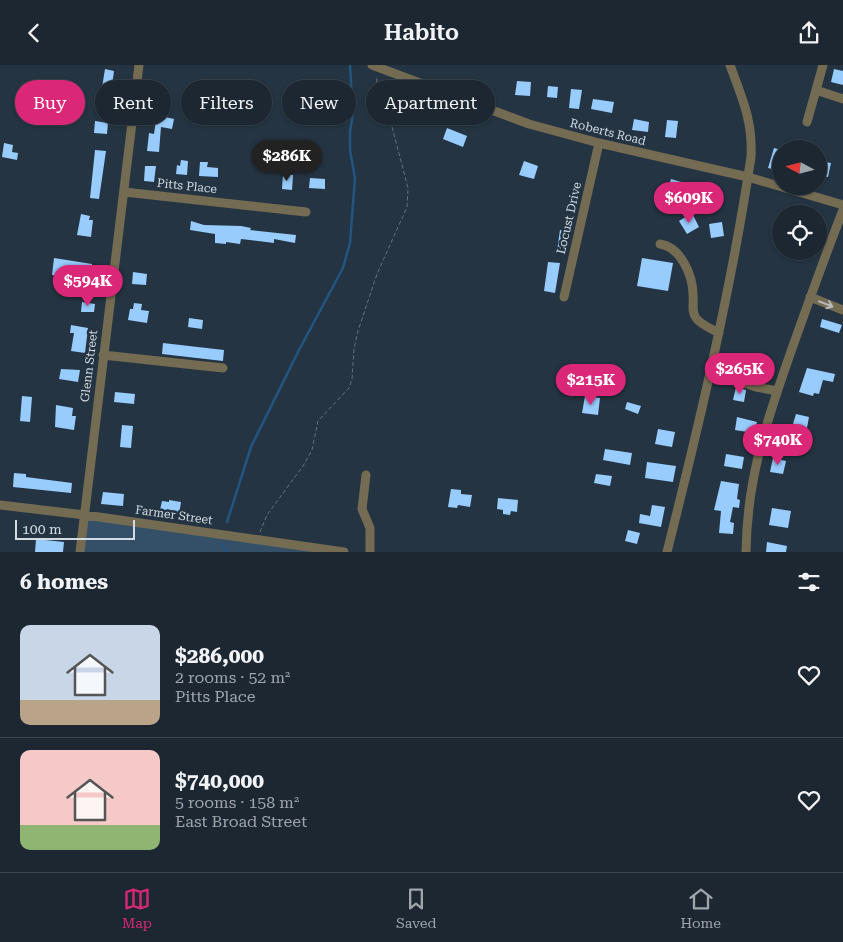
<!DOCTYPE html>
<html lang="en">
<head>
<meta charset="utf-8">
<style>
	body { margin:0; font-family:"Roboto Serif",serif; background:#29333e; color:#f1f3f6; height:100vh; display:flex; flex-direction:column; font-size:19px; white-space:nowrap }
	* { box-sizing:border-box; margin:0 }
	p { font-size:16px; color:#a0a5ac }
	.icon { flex:none; width:28px; height:28px; fill:none; stroke:currentColor; stroke-width:2; stroke-linecap:round; stroke-linejoin:round }
	.map { position:relative; height:487px; overflow:hidden }
	.details { display:flex; flex-direction:column; background:#1c2732; flex:1 }
	.details>* { flex:none }
	.guide { position:absolute; left:15px; top:15px; width:500px; height:45px; display:flex; gap:10px }
	.needle { width:32px; rotate:277deg }
	.fabs { position:absolute; left:772px; top:75px; display:grid; gap:10px }
	.fabs a { display:grid; place-items:center; width:55px; height:55px; border-radius:50%; background:#1c2732; box-shadow:0 1px 4px #0004,0 0 0 1px #3a444d; font-size:25px }
	.scale { position:absolute; left:15px; bottom:12px; width:120px; box-sizing:border-box; padding-left:5px; border:2px solid #d3dce5; border-top:0; font-size:14px; line-height:18px; white-space:nowrap; color:#d3dce5; -webkit-text-stroke:4px #253442; paint-order:stroke }
	.price { position:absolute; translate:-50% -42px; padding:0 11px; border-radius:18px; background:#db2777; color:#fff; font-size:16px; line-height:32px; filter:drop-shadow(0 1px 2px #0008) }
	.price::after { content:''; position:absolute; left:50%; top:30px; width:15px; height:11px; margin-left:-8px; background:inherit; clip-path:polygon(0 0,100% 0,50% 100%) }
	.price.current { background:#222; color:#fff }
	ul { padding:0; list-style:none }
	li { display:flex; align-items:center; gap:15px; height:125px; padding:0 20px }
	li+li { border-top:1px solid #3a444d }
	li span { display:grid; place-items:center; flex:none; width:140px; height:100px; border-radius:10px; color:#555 }
	li>.icon { margin-inline-start:auto }
	span .icon { width:60px; height:60px; fill:#fffc; stroke-width:1 }
	li b { font-size:21px }
	h2 { display:flex; justify-content:space-between; align-items:center; height:60px; padding:0 20px; font-size:21px }
	.chip { padding:0 18px; border-radius:22px; background:#1c2732; box-shadow:0 1px 4px #0004,0 0 0 1px #3a444d; font-size:18px; line-height:45px }
	.chip.current { background:#db2777; color:#fff }
	header { display:flex; justify-content:space-between; align-items:center; height:65px; padding:0 20px; background:#1c2732; font-size:22px; font-weight:600 }
	.menu { display:flex; justify-content:space-around; align-items:center; height:70px; border-top:1px solid #3a444d; background:#1c2732; font-size:14px; color:#a0a5ac }
	.menu a { display:grid; justify-items:center; gap:2px }
	.menu .current { color:#db2777 }
	.map>svg:first-child { display:block }
	.green { fill:#345069 }
	.lines { fill:none; stroke-linecap:round; stroke-linejoin:round }
	.stream { stroke:#225580; stroke-width:2.5 }
	.building { fill:#97ccfd }
	.path { stroke:#65727e; stroke-width:1; stroke-dasharray:4 2.5; stroke-linecap:butt }
	.minor { stroke:#746c52; stroke-width:9 }
	.oneway { stroke:#b6bab9 }
	.labels { text-anchor:middle; dominant-baseline:central; stroke-width:5; stroke-linejoin:round; paint-order:stroke }
	.street-label { font-size:12px; fill:#d3dce5; stroke:#253442 }
</style>
</head>
<body>
<header><svg class="icon" aria-label="back" viewBox="0 0 24 24"><path d="M15 5l-7 7 7 7"/></svg>Habito<svg class="icon" aria-label="share" viewBox="0 0 24 24"><path d="M12 15V3M7 8l5-5 5 5M5 13v7h14v-7"/></svg></header>
<div class="map">
<svg width="843" height="487" viewBox="0 0 843 487">
	<rect width="100%" height="100%" fill="#253442"/>
	<path class="green" d="M82,449L322,487H78Z"/>
	<g class="lines">
		<path class="stream" d="M227,457L251,382L299,285L343,203L350,178L355,113L350,85V66L353,49L350,0
			M223,480L225,487"/>
	</g>
	<path class="building" d="M105,4L114,6L110,36L100,35Z
		M834,4L843,6V20L831,17Z
		M517,16L531,17L530,31L515,30Z
		M548,21L558,22L557,33L547,32Z
		M158,23L168,24L165,52L174,54L172,64L161,62L159,87L147,86L149,68L154,69L158,42L155,41Z
		M571,24L582,25L579,44L569,43Z
		M593,34L614,37L612,48L591,44Z
		M634,54L649,57L648,67L632,65Z
		M667,55L678,56L676,73L665,72Z
		M95,56L108,58L107,69L94,68Z
		M447,63L467,71L463,82L443,74Z
		M4,78L13,80L12,87L18,88L17,95L2,92Z
		M774,83L781,85V101L778,100L777,105L768,103Z
		M95,85L106,86L99,134L90,133Z
		M181,95L188,96L187,110L176,109L177,100L180,101Z
		M524,96L538,101L534,114L519,110Z
		M819,96L831,98L828,112L819,110Z
		M200,97H208L207,102L218,103V112L199,111Z
		M145,101H156L154,117L144,116Z
		M283,109L293,110L292,125L282,124Z
		M310,113L325,114V124L309,123Z
		M671,114L688,119L684,133L667,128Z
		M692,148L699,162L687,169L679,156Z
		M81,149L90,151L89,155H93L91,172L77,170Z
		M191,156L204,160L241,161L251,163L250,165L296,170L295,178L274,174V178L241,174L240,179L226,177V179L215,178V169L190,165Z
		M722,157L724,171L711,173L709,159Z
		M560,165L567,166L564,187L557,186Z
		M54,193L92,199L90,215L52,210Z
		M642,193L673,198L668,226L637,221Z
		M548,197L560,198L555,228L544,226Z
		M133,207L147,209L146,220L132,219Z
		M82,237L95,239L94,247H81Z
		M134,238L142,239L141,245L149,246L147,258L128,255L130,244H133Z
		M189,253L203,255L202,264L188,262Z
		M822,254L842,260L839,268L820,262Z
		M71,260L88,263L85,288L71,286L74,268H70Z
		M163,278L224,285L223,296L162,289Z
		M807,303L835,309L833,317L823,315L819,329L814,328L813,331L799,327Z
		M61,304L80,305L78,317L59,314Z
		M736,322L746,325L744,337L733,335Z
		M115,327L135,329L134,339L114,337Z
		M22,331L32,332L30,357L20,356Z
		M585,331L600,333L598,350L582,348Z
		M627,337L641,341L638,349L625,344Z
		M56,340L73,343L72,351H76L74,365L55,362Z
		M796,349L809,352L804,379L798,377L795,391L784,389Z
		M737,352L757,357L754,368L735,365Z
		M122,360L133,361L131,383L120,382Z
		M658,364L675,367L672,382L655,379Z
		M605,384L632,388L630,400L603,395Z
		M726,389L744,392L742,404L724,401Z
		M773,393L786,396L783,409L770,407Z
		M647,397L676,401L673,417L645,413Z
		M14,408L26,409V412L72,418L71,428L13,422Z
		M596,409L612,411L610,421L594,418Z
		M721,416L739,419L737,434L740,435L739,443L733,442L730,457L734,458L733,469L719,468L721,446L714,445Z
		M451,424L461,425V429L472,430L470,442L458,440L457,443L448,442Z
		M103,427L124,429L123,441L101,439Z
		M498,433L518,435L517,447L511,446L510,450L503,449V445L497,444Z
		M169,435L181,437L179,450L160,445L162,436L169,437Z
		M652,440L665,442L661,462L639,458L640,449L650,451Z
		M772,443L791,446L788,463L769,460Z
		M628,465L640,468L637,479L625,476Z
		M36,474L64,477L63,487H35Z
		M767,477L787,481L786,487H766Z"/>
	<g class="lines">
		<path class="path" d="M260,467L267,450L303,401L312,385L318,356L349,323L352,314L354,284L358,266L377,209L407,142L408,123L391,58L377,30L376,24L377,11"/>
		<path class="minor" d="M372,0L529,59L599,78L748,112L843,140
			M816,25L843,34
			M807,57L823,0
			M124,127L306,147
			M660,179C681,182 693,211 693,230C694,239 691,246 696,253C701,260 712,264 719,268
			M564,232L599,78
			M810,232L843,245
			M103,290L223,303
			M709,313L725,315L733,314L756,322L777,326
			M366,410L362,444L370,463V487
			M0,440L85,450L344,487
			M80,487L139,0
			M667,487C700,356 731,225 751,92C753,56 742,33 730,0
			M746,487C747,416 765,361 788,295C806,244 824,194 843,145"/>
	</g>
	<defs><path id="oneway-shaft" d="M-6 0H5M1.5-3L5.5 0L1.5 3" fill="none" stroke-width="1.6" stroke-linecap="round" stroke-linejoin="round" transform="scale(1.25)"/></defs>
	<use class="oneway" href="#oneway-shaft" transform="translate(826 239) rotate(21)"/>
	<g class="labels">
		<g class="street-label">
			<text transform="translate(608 67) rotate(14)">Roberts Road</text>
			<text transform="translate(187 121) rotate(6)">Pitts Place</text>
			<text transform="translate(569 153) rotate(-77)">Locust Drive</text>
			<text transform="translate(89 301) rotate(-83)">Glenn Street</text>
			<text transform="translate(174 450) rotate(8)">Farmer Street</text>
		</g>
	</g>
</svg>
<div class="fabs">
<a><svg class="needle" viewBox="-14 -14 28 28"><path d="M0-13l5 13h-10z" fill="#e53935"/><path d="M0 13l5-13h-10z" fill="#a0a5ac"/></svg></a>
<a><svg class="icon" aria-label="locate" viewBox="0 0 24 24"><circle cx="12" cy="12" r="6"/><path d="M12 2v4M12 18v4M2 12h4M18 12h4"/></svg></a>
</div>
<div class="scale">100 m</div>
<b class="price current" style="left:287px;top:117px">$286K</b>
<b class="price" style="left:689px;top:159px">$609K</b>
<b class="price" style="left:88px;top:242px">$594K</b>
<b class="price" style="left:740px;top:330px">$265K</b>
<b class="price" style="left:591px;top:341px">$215K</b>
<b class="price" style="left:778px;top:401px">$740K</b>
<div class="guide">
<a class="chip current">Buy</a>
<a class="chip">Rent</a>
<a class="chip">Filters</a>
<a class="chip">New</a>
<a class="chip">Apartment</a>
</div>
</div>
<section class="details">
<h2>6 homes<svg class="icon" aria-label="filters" viewBox="0 0 24 24"><path d="M4 7h16M4 17h16"/><circle cx="9" cy="7" r="2"/><circle cx="15" cy="17" r="2"/></svg></h2>
<ul>
<li><span style="background:linear-gradient(#c9d6e8 75%,#b9a48a 0)"><svg class="icon" aria-label="home" viewBox="0 0 24 24"><path d="M3 11l9-7 9 7M6 9v11h12V9"/></svg></span><div><b>$286,000</b><p>2 rooms · 52 m²</p><p>Pitts Place</p></div><svg class="icon" aria-label="heart" viewBox="0 0 24 24"><path d="M12 20l-8-8c-3-5 5-10 8-4 3-6 11-1 8 4z"/></svg></li>
<li><span style="background:linear-gradient(#f6c9c9 75%,#8fb573 0)"><svg class="icon" aria-label="home" viewBox="0 0 24 24"><path d="M3 11l9-7 9 7M6 9v11h12V9"/></svg></span><div><b>$740,000</b><p>5 rooms · 158 m²</p><p>East Broad Street</p></div><svg class="icon" aria-label="heart" viewBox="0 0 24 24"><path d="M12 20l-8-8c-3-5 5-10 8-4 3-6 11-1 8 4z"/></svg></li>
</ul>
</section>
<nav class="menu">
<a class="current"><svg class="icon" aria-label="map" viewBox="0 0 24 24"><path d="M3 6l6-2 6 2 6-2v14l-6 2-6-2-6 2zM9 4v14M15 6v14"/></svg>Map</a>
<a><svg class="icon" aria-label="saved" viewBox="0 0 24 24"><path d="M7 4h10v16l-5-4-5 4z"/></svg>Saved</a>
<a><svg class="icon" aria-label="home" viewBox="0 0 24 24"><path d="M3 11l9-7 9 7M6 9v11h12V9"/></svg>Home</a>
</nav>
</body>
</html>
